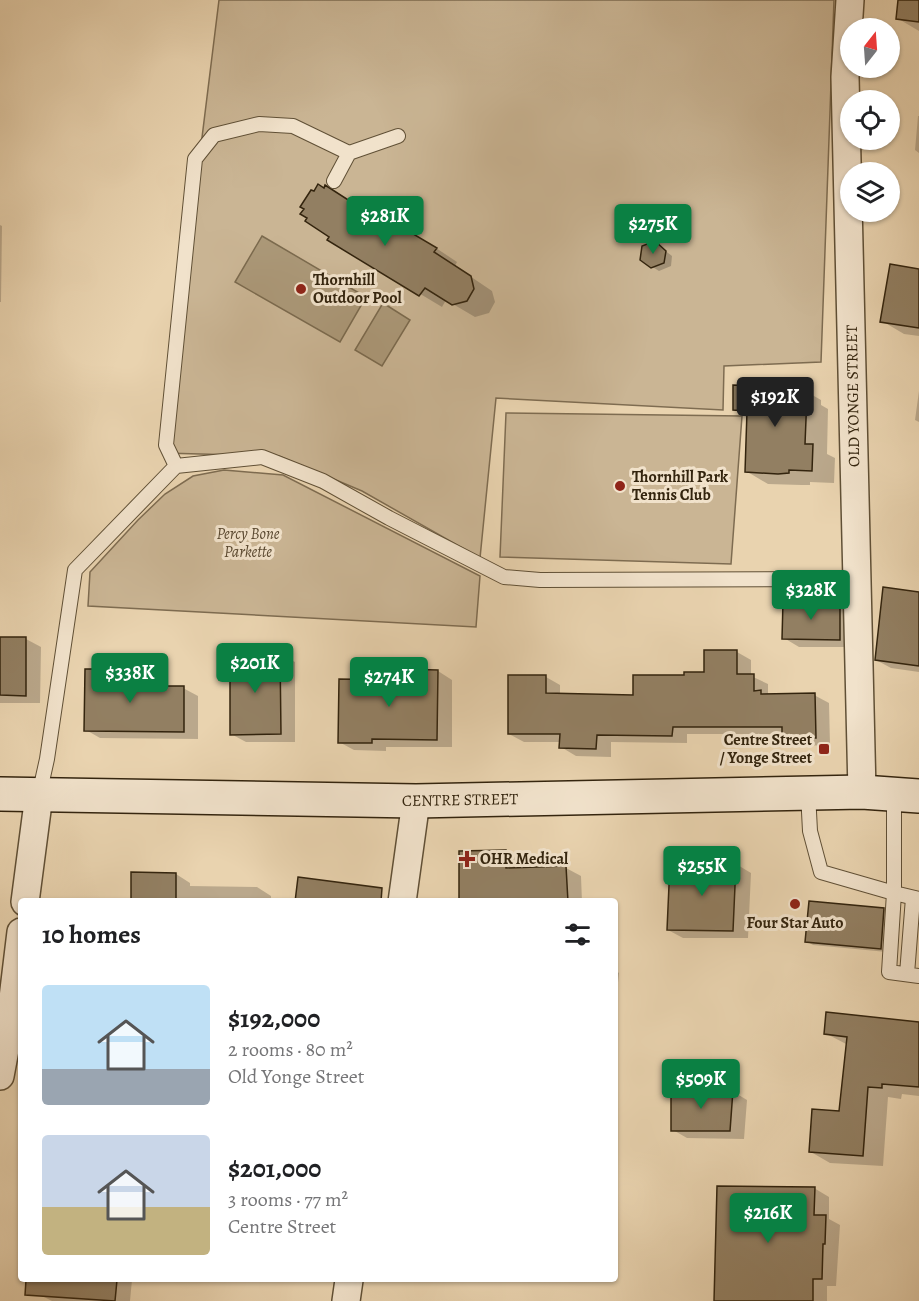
<!DOCTYPE html>
<html lang="en">
<head>
<meta charset="utf-8">
<style>
	body { margin:0; font-family:Alegreya,serif; background:#f6f6f6; color:#202124; height:100vh; display:flex; flex-direction:column; font-size:22px; white-space:nowrap }
	* { box-sizing:border-box; margin:0 }
	p { font-size:20px; color:#757577 }
	.icon { flex:none; width:33px; height:33px; fill:none; stroke:currentColor; stroke-width:2; stroke-linecap:round; stroke-linejoin:round }
	.map { position:relative; flex:1; overflow:hidden }
	.sheet { position:absolute; left:18px; top:898px; width:600px; height:384px; display:flex; flex-direction:column; background:#fff; border-radius:6px; box-shadow:0 2px 4px #0004 }
	.sheet>* { flex:none }
	.needle { width:39px; rotate:17deg }
	.tools { position:absolute; left:840px; top:18px; display:grid; gap:12px }
	.tools a { display:grid; place-items:center; width:60px; height:60px; border-radius:50%; background:#fff; box-shadow:0 2px 4px #0004; font-size:30px }
	.price { position:absolute; translate:-50% -51px; padding:0 14px; border-radius:6px; background:#0b8043; color:#fff; font-size:20px; line-height:39px; filter:drop-shadow(0 2px 3px #0008) }
	.price::after { content:''; position:absolute; left:50%; top:36px; width:18px; height:14px; margin-left:-9px; background:inherit; clip-path:polygon(0 0,100% 0,50% 100%) }
	.price.current { background:#222; color:#fff }
	ul { padding:0; list-style:none }
	li { display:flex; align-items:center; gap:18px; height:150px; padding:0 24px }
	li span { display:grid; place-items:center; flex:none; width:168px; height:120px; border-radius:6px; color:#555 }
	li>.icon { margin-inline-start:auto }
	span .icon { width:72px; height:72px; fill:#fffc; stroke-width:1 }
	li b { font-size:26px }
	h2 { display:flex; justify-content:space-between; align-items:center; height:72px; padding:0 24px; font-size:26px }
	.map>svg:first-child { display:block }
	.green { fill:#cab594; stroke:#7e6c51; stroke-width:1.5 }
	.water { fill:#ab9878; stroke:#7b6a4e; stroke-width:1.5 }
	.shadow { fill:#0003 }
	.building { fill:#927f62; stroke:#33240e; stroke-width:1.5 }
	.lines { fill:none; stroke-linecap:round; stroke-linejoin:round }
	.lane-casing { stroke:#605036; stroke-width:16 }
	.street-casing { stroke:#605036; stroke-width:30 }
	.secondary-casing { stroke:#33240e; stroke-width:36 }
	.lane { stroke:#f1e2cb; stroke-width:14 }
	.street { stroke:#f1e2cb; stroke-width:27 }
	.secondary { stroke:#f1e2cb; stroke-width:33 }
	.poi-dot { fill:#8f2418; stroke:#f1e2cb; stroke-width:2 }
	.labels { text-anchor:middle; dominant-baseline:central; stroke-width:6; stroke-linejoin:round; paint-order:stroke }
	.poi-label { font-size:16px; font-weight:bold; fill:#33240e; stroke:#f1e2cb; text-anchor:start }
	.street-label { font-size:16px; fill:#33240e; stroke:#f1e2cb }
	.park-label { font-size:16px; font-style:italic; fill:#594830; stroke:#f1e2cb }
</style>
</head>
<body>
<div class="map">
<svg width="919" height="1301" viewBox="0 0 919 1301">
	<rect width="100%" height="100%" fill="#e9d3af"/>
	<filter id="stains"><feTurbulence type="fractalNoise" baseFrequency=".00333" numOctaves="4"/><feColorMatrix values="0 0 0 0 .2 0 0 0 0 .09 0 0 0 0 .02 0 0 0 .5 -.17"/></filter>
	<radialGradient id="worn" r=".72"><stop offset=".6" stop-color="#630" stop-opacity="0"/><stop offset="1" stop-color="#630" stop-opacity=".3"/></radialGradient>
	<path class="green" d="M219,0H834L821,362L724,366L723,410L496,398L480,558L362,491L279,456L163,453Z
		M506,413L742,416L731,564L500,557Z
		M224,470L283,475L480,576L476,627L88,606L90,572L138,520L165,494L193,476Z"/>
	<path class="water" d="M262,236L366,297L340,342L235,282Z
		M383,303L410,320L382,366L355,350Z"/>
	<path class="shadow" d="M899,0H919V31L897,18Z
		M918,116H919V153L915,150Z
		M360,208L433,246L457,262L455,266L492,291L495,302L489,313L475,317L446,300L442,307L329,239Z
		M0,225L2,226L1,302H0Z
		M655,243L672,256L671,266L659,271L651,266Z
		M919,271V336L904,334L882,321Z
		M785,384L790,387L800,388L821,400V405L828,409L827,454L835,458L834,483L810,482V485H801L768,484L746,471L748,418L734,409L764,387Z
		M919,391V422L915,420Z
		M919,593V672L891,668L876,660Z
		M840,603L854,612V647H799L784,638Z
		M0,638L26,639L41,647L40,703H0Z
		M737,652L751,660V676L768,684V696L814,695L829,703L830,745L798,746L784,738V734H687V743L611,742V757L576,756L561,747V742H524L509,734L546,677L560,685V695L635,696L686,677L705,673Z
		M280,654L295,662V742H246L231,734Z
		M130,671L145,679V688H183L198,696V739L100,738L86,730Z
		M438,671L452,680V747H386V751L354,750L339,742L402,681Z
		M506,852L520,860V869L566,868L581,876L582,902H461Z
		M671,864H736L751,873L748,938H683L668,930Z
		M176,874L190,883V886L257,887L271,896V902H132Z
		M884,909L890,913L887,952L813,945L806,941Z
		M615,970L619,973L615,1010Z
		M919,1023V1096L902,1094L901,1099L888,1097L883,1166L830,1163L811,1152L840,1113L848,1045L825,1033Z
		M732,1091L747,1100L744,1139L687,1138L673,1130Z
		M814,1188L829,1197V1219L840,1225L836,1286H827V1301H715Z
		M44,1280H132L130,1301H52L42,1296Z"/>
	<path class="building" d="M898,0H919V22L896,19Z
		M318,184L324,188L325,185L359,207L361,204L409,234L410,232L437,248L434,252L471,276L474,289L467,301L452,305L425,288L419,296L327,240L329,237L305,221L307,218L300,214L304,209L300,207L311,190L314,191Z
		M655,241L666,251L664,263L651,268L640,260L642,246Z
		M890,264L919,269V328L880,322Z
		M762,382L786,383V385L800,386V394L807,395L805,444H813L812,471L789,470V473L778,474L745,472L747,411L733,410V385L762,386Z
		M883,587L919,592V666L875,660Z
		M783,601L840,602V640L782,639Z
		M0,637H26V696L0,695Z
		M704,650H737V674H754V691L761,690V694L815,693L816,738H782V727H673L672,736L597,735L596,749L559,748L560,734H508V675H546V693L633,695V675H684V672H704Z
		M280,652L281,734L230,735V653Z
		M85,669H130V686H184V732L84,731Z
		M401,669L438,670L437,740L372,739V743H338L339,679L401,680Z
		M506,850V868L566,866L568,902H459V851Z
		M670,863H736L733,931L667,930Z
		M131,872L176,873V902H131Z
		M298,877L382,888L381,902H295Z
		M809,901L884,908L881,949L805,942Z
		M826,1012L919,1022V1087L882,1084V1088L868,1087L863,1156L809,1152L812,1109L839,1111L847,1037L824,1034Z
		M671,1089L733,1090L730,1131H671Z
		M717,1186L815,1187L814,1215H826L825,1244H823L822,1279H813V1301H714Z
		M26,1280H117L115,1301L25,1295Z"/>
	<g class="lines">
		<defs>
			<path id="lane" d="M334,181L349,153
				M176,466L166,445L195,159L214,135L259,124L293,126L349,153L398,136
				M808,793L810,831L821,872L894,893V794
				M39,795L47,759L75,570L176,466L262,457L323,481L389,518L504,577L540,580L857,579
				M919,899L894,893L889,972L919,976
				M907,974L913,898"/>
			<path id="street" d="M850,0L845,77L862,792
				M25,902L39,795
				M402,902L416,801
				M0,1076L10,1023L21,932
				M346,1301L349,1280"/>
			<path id="secondary" d="M0,794L416,801L862,792L919,796"/>
		</defs>
		<use href="#lane" class="lane-casing"/>
		<use href="#street" class="street-casing"/>
		<use href="#secondary" class="secondary-casing"/>
		<use href="#lane" class="lane"/>
		<use href="#street" class="street"/>
		<use href="#secondary" class="secondary"/>
	</g>
	<g class="poi-dot">
		<circle cx="301" cy="289" r="6"/>
		<circle cx="620" cy="486" r="6"/>
		<rect x="818" y="743" width="12" height="12" rx="3"/>
		<path d="M464 850h6v6h6v6h-6v6h-6v-6h-6v-6h6z"/>
		<circle cx="795" cy="904" r="6"/>
	</g>
	<g class="labels">
		<g class="poi-label">
			<text x="313" y="280">Thornhill<tspan x="313" dy="18">Outdoor Pool</tspan></text>
			<text x="632" y="477">Thornhill Park<tspan x="632" dy="18">Tennis Club</tspan></text>
			<text x="812" y="740" text-anchor="end">Centre Street<tspan x="812" dy="18">/ Yonge Street</tspan></text>
			<text x="480" y="859">OHR Medical</text>
			<text x="795" y="923" text-anchor="middle">Four Star Auto</text>
		</g>
		<g class="street-label">
			<text transform="translate(853 396) rotate(-91)">OLD YONGE STREET</text>
			<text transform="translate(460 800) rotate(-1)">CENTRE STREET</text>
		</g>
		<g class="park-label">
			<text x="248" y="534">Percy Bone<tspan x="248" dy="18">Parkette</tspan></text>
		</g>
	</g>
	<rect width="100%" height="100%" filter="url(#stains)"/>
	<rect width="100%" height="100%" fill="url(#worn)"/>
</svg>
<div class="tools">
<a><svg class="needle" viewBox="-14 -14 28 28"><path d="M0-13l5 13h-10z" fill="#e53935"/><path d="M0 13l5-13h-10z" fill="#757577"/></svg></a>
<a><svg class="icon" aria-label="locate" viewBox="0 0 24 24"><circle cx="12" cy="12" r="6"/><path d="M12 2v4M12 18v4M2 12h4M18 12h4"/></svg></a>
<a><svg class="icon" aria-label="layers" viewBox="0 0 24 24"><path d="M12 4l9 5-9 5-9-5zM3 14l9 5 9-5"/></svg></a>
</div>
<b class="price" style="left:385px;top:247px">$281K</b>
<b class="price" style="left:653px;top:255px">$275K</b>
<b class="price current" style="left:775px;top:428px">$192K</b>
<b class="price" style="left:811px;top:621px">$328K</b>
<b class="price" style="left:255px;top:694px">$201K</b>
<b class="price" style="left:130px;top:704px">$338K</b>
<b class="price" style="left:389px;top:708px">$274K</b>
<b class="price" style="left:702px;top:897px">$255K</b>
<b class="price" style="left:701px;top:1110px">$509K</b>
<b class="price" style="left:768px;top:1244px">$216K</b>
<section class="sheet">
<h2>10 homes<svg class="icon" aria-label="filters" viewBox="0 0 24 24"><path d="M4 7h16M4 17h16"/><circle cx="9" cy="7" r="2"/><circle cx="15" cy="17" r="2"/></svg></h2>
<ul>
<li><span style="background:linear-gradient(#bfe0f5 70%,#9aa5b1 0)"><svg class="icon" aria-label="home" viewBox="0 0 24 24"><path d="M3 11l9-7 9 7M6 9v11h12V9"/></svg></span><div><b>$192,000</b><p>2 rooms · 80 m²</p><p>Old Yonge Street</p></div></li>
<li><span style="background:linear-gradient(#c9d6e8 60%,#c2b280 0)"><svg class="icon" aria-label="home" viewBox="0 0 24 24"><path d="M3 11l9-7 9 7M6 9v11h12V9"/></svg></span><div><b>$201,000</b><p>3 rooms · 77 m²</p><p>Centre Street</p></div></li>
</ul>
</section>
</div>
</body>
</html>
